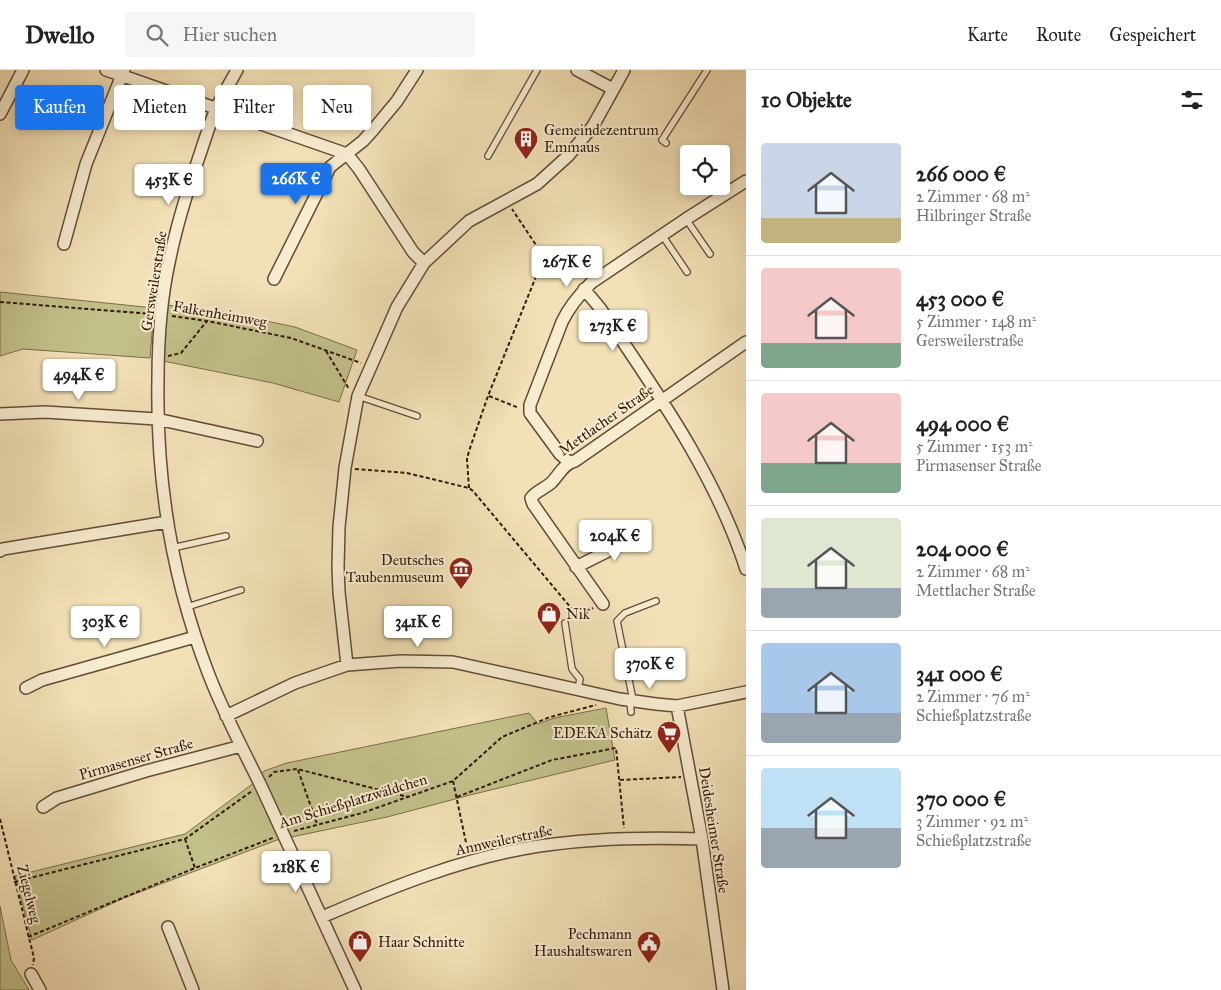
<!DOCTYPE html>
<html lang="de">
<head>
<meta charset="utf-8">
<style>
	body { margin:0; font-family:"IM FELL Great Primer",serif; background:#f6f6f6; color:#222; height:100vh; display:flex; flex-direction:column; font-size:19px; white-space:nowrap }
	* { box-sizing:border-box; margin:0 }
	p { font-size:16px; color:#767676 }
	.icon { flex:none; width:28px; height:28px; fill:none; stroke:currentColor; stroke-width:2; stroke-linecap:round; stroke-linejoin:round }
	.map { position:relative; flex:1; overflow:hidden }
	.drawer { display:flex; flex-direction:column; background:#fff; width:475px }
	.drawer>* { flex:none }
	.top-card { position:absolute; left:15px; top:15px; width:475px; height:45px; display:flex; gap:10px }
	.buttons { position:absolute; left:680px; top:75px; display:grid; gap:10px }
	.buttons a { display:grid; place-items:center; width:50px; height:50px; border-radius:5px; background:#fff; box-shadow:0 2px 8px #0003; font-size:25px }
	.price { position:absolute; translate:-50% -42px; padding:0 11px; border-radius:5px; background:#fff; color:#222; font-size:16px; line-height:32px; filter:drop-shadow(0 1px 2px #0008) }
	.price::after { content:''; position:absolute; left:50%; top:30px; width:15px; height:11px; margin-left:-8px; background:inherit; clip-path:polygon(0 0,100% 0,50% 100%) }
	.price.on { background:#1a73e8; color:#fff }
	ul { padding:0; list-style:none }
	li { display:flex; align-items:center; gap:15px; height:125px; padding:0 15px }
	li+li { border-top:1px solid #e0e0e0 }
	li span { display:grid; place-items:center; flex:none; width:140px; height:100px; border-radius:5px; color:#555 }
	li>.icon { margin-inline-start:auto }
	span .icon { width:60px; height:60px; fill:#fffc; stroke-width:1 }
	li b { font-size:21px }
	h2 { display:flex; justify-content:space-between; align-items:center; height:60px; padding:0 15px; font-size:21px }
	.tag { padding:0 18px; border-radius:5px; background:#fff; box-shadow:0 2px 8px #0003; font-size:18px; line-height:45px }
	.tag.on { background:#1a73e8; color:#fff }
	header { display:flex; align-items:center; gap:30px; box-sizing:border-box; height:70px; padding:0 25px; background:#fff; border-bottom:1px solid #e0e0e0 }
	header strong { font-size:24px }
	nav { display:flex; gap:28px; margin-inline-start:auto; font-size:18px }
	.search { width:350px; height:45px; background:#f6f6f6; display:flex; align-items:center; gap:12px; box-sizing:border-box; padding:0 18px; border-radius:5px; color:#767676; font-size:19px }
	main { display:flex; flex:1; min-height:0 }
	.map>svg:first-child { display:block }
	.green { fill:#c2c089; stroke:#7a6d4a }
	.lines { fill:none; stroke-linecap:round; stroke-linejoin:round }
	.lane-casing { stroke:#624c36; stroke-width:8 }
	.street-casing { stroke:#624c36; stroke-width:14 }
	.path { stroke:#321a0b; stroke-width:2; stroke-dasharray:4 2.5; stroke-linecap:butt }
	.lane { stroke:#f7ebd0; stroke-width:5.5 }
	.street { stroke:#f7ebd0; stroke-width:11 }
	.labels { text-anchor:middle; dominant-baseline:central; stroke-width:4; stroke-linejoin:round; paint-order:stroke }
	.poi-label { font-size:15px; fill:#321a0b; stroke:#f7ebd0; text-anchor:start }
	.street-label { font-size:15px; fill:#321a0b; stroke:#f7ebd0 }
</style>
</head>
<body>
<header>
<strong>Dwello</strong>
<div class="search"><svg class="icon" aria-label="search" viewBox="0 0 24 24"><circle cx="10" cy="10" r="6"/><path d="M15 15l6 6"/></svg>Hier suchen</div>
<nav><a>Karte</a><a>Route</a><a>Gespeichert</a></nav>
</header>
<main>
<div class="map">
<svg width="746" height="920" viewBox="0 0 746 920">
	<rect width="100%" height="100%" fill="#f2e0b6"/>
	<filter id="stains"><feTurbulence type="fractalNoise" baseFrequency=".004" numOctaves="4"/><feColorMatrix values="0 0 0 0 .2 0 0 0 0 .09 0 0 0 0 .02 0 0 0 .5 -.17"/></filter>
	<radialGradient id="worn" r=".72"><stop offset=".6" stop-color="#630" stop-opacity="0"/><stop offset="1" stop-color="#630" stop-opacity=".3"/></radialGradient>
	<path class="green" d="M0,222L154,238L150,288L23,279L0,286Z
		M167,235L228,243L295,257L357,280L339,332L273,313L158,290Z
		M606,638L615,690L474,724L387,747L277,770L124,828L32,870L15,806L185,764L251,715L264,701L287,693L529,643L538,654L554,648Z
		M0,836L11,890L29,920H0Z"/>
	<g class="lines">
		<defs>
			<path id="lane" d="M666,73L662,70L707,0
				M488,86L537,0
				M686,149L710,184
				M662,165L687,202
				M358,326L417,346
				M172,478L226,466
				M187,537L241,520
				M565,553L572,599L580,609L578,619
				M630,630L631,642
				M633,630L617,551L625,543L656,531"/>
			<path id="street" d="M106,0L347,84L359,99L413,182L424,193
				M237,0C230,13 222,26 216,39C209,55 204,73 198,90C187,122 177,154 170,188C161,228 158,269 158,309C156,411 172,510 209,605C224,644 243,679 261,716C293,784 324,852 355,920
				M577,0L613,19
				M0,44L23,0
				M64,174L86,94L124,0
				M274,209L330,97L363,71L373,60L397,31L417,0
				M584,219L600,238C656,321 715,403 746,499
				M0,344L45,342L157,349L257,371
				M569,392L560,384L530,343V335L562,252C569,237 579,225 591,213L686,149L746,111
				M0,481L3,479L167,452
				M576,497L642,464
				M603,534L533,434L531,428C536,421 544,419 551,413C559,405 564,393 575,391L746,272
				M347,595L339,522L338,497L339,457L345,398L358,326L397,237L424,193L469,151L537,114L568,86L593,56L624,0
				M26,618L42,610L195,567
				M677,636L702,769L723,920
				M226,646L295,613L347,595L401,591L453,592L620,629L656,634L677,636L746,622
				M43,737L57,728L146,701L241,676
				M322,847C392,817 463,788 539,776C593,768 648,767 702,769
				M168,857L193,920
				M31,904L40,920"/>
		</defs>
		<use href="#lane" class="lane-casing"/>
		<use href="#street" class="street-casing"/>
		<path class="path" d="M0,232L152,244
			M172,246L207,251L291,268L361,293
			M326,281L349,319
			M168,286L181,283L207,251
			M489,326L519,338
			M355,399L407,403L469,418L473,421L577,545L593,538
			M469,418L467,389L469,381L488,326L543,189L542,184L512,139
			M298,700L317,754
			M269,707L274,702L297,699L408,727
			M620,710L681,707
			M453,711L468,782
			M457,727L552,690L616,678L624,758
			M0,749L34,888L33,895
			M294,761L362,743L453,711L502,667L550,647L596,635
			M185,769L195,798
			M14,812L185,769L252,721
			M28,867L195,798L275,767"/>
		<use href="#lane" class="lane"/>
		<use href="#street" class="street"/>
	</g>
	<defs>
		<symbol id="building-pin" viewBox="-11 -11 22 30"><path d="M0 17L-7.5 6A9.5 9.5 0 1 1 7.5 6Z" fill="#8f2418" stroke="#f7ebd0"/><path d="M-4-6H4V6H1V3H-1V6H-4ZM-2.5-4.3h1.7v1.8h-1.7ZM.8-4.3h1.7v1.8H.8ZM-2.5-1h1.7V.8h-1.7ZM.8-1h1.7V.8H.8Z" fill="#fff"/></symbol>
		<symbol id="museum-pin" viewBox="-11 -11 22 30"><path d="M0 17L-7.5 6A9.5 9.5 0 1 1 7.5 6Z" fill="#8f2418" stroke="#f7ebd0"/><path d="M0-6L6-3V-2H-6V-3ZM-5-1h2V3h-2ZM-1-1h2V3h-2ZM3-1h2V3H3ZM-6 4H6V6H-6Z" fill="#fff"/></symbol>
		<symbol id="shop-pin" viewBox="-11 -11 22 30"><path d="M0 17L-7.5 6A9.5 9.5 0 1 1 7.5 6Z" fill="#8f2418" stroke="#f7ebd0"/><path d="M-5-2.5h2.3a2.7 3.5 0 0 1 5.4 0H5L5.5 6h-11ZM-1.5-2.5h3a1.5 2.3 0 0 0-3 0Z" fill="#fff"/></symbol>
		<symbol id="supermarket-pin" viewBox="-11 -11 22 30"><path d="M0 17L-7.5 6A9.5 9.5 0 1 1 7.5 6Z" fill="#8f2418" stroke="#f7ebd0"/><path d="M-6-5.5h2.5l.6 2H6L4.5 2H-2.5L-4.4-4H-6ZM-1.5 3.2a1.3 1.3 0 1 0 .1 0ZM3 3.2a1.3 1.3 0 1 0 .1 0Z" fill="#fff"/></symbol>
		<symbol id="civic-pin" viewBox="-11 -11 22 30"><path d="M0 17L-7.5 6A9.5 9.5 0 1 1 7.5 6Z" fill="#8f2418" stroke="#f7ebd0"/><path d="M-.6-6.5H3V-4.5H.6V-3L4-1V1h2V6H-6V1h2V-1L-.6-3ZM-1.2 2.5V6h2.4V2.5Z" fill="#fff"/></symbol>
	</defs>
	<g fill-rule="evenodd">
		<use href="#building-pin" x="512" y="55" width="28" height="38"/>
		<use href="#museum-pin" x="447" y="485" width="28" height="38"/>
		<use href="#shop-pin" x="535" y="530" width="28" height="38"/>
		<use href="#supermarket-pin" x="655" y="649" width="28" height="38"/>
		<use href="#shop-pin" x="346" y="858" width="28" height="38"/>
		<use href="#civic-pin" x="635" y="859" width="28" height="38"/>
	</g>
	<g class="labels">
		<g class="poi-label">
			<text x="544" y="60">Gemeindezentrum<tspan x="544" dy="17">Emmaus</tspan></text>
			<text x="444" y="490" text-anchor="end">Deutsches<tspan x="444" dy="17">Taubenmuseum</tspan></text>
			<text x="566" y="544">Nik</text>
			<text x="652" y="663" text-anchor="end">EDEKA Schätz</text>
			<text x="632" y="864" text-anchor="end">Pechmann<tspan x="632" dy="17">Haushaltswaren</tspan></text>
			<text x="378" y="872">Haar Schnitte</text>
		</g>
		<g class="street-label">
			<text transform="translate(154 211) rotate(-81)">Gersweilerstraße</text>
			<text transform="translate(220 244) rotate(10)">Falkenheimweg</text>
			<text transform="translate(606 350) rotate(-35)">Mettlacher Straße</text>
			<text transform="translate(136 689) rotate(-16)">Pirmasenser Straße</text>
			<text transform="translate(353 731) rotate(-17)">Am Schießplatzwäldchen</text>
			<text transform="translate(714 760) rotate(81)">Deidesheimer Straße</text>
			<text transform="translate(504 770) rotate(-12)">Annweilerstraße</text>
			<text transform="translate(29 824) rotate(76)">Ziegelweg</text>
		</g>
	</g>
	<rect width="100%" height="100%" filter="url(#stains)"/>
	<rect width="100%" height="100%" fill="url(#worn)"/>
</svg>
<div class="buttons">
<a><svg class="icon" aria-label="locate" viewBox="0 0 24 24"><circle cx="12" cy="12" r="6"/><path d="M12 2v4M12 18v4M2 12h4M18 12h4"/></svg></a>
</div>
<b class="price on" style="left:296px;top:135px">266K €</b>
<b class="price" style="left:169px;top:136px">453K €</b>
<b class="price" style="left:567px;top:218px">267K €</b>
<b class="price" style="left:613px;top:282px">273K €</b>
<b class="price" style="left:79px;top:331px">494K €</b>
<b class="price" style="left:615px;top:492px">204K €</b>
<b class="price" style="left:105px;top:578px">303K €</b>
<b class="price" style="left:418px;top:578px">341K €</b>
<b class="price" style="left:650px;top:620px">370K €</b>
<b class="price" style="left:296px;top:823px">218K €</b>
<div class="top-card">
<a class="tag on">Kaufen</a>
<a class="tag">Mieten</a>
<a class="tag">Filter</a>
<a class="tag">Neu</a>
</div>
</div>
<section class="drawer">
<h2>10 Objekte<svg class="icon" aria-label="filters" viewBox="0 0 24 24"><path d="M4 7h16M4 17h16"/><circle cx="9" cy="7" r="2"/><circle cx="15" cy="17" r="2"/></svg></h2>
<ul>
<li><span style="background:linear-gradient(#c9d6e8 75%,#c2b280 0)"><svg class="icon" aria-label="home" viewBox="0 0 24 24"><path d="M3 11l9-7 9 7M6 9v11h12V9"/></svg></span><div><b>266 000 €</b><p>2 Zimmer · 68 m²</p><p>Hilbringer Straße</p></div></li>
<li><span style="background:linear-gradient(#f6c9c9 75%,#7fa58c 0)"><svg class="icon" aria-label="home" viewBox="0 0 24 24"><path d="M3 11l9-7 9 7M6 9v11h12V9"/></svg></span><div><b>453 000 €</b><p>5 Zimmer · 148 m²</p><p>Gersweilerstraße</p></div></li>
<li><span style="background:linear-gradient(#f6c9c9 70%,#7fa58c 0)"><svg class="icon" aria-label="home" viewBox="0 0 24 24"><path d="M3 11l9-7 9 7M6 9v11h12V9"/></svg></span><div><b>494 000 €</b><p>5 Zimmer · 153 m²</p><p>Pirmasenser Straße</p></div></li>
<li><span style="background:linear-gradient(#dfe7d0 70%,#9aa5b1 0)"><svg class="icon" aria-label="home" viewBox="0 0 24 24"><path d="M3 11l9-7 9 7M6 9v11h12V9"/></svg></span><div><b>204 000 €</b><p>2 Zimmer · 68 m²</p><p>Mettlacher Straße</p></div></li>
<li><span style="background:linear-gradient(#a9c7e8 70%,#9aa5b1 0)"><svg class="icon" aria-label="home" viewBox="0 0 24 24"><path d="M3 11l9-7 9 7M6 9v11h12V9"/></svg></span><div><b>341 000 €</b><p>2 Zimmer · 76 m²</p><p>Schießplatzstraße</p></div></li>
<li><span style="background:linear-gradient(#bfe0f5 60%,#9aa5b1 0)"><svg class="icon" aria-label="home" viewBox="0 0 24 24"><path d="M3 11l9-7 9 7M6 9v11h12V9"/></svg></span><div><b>370 000 €</b><p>3 Zimmer · 92 m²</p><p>Schießplatzstraße</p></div></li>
</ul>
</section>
</main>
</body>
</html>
